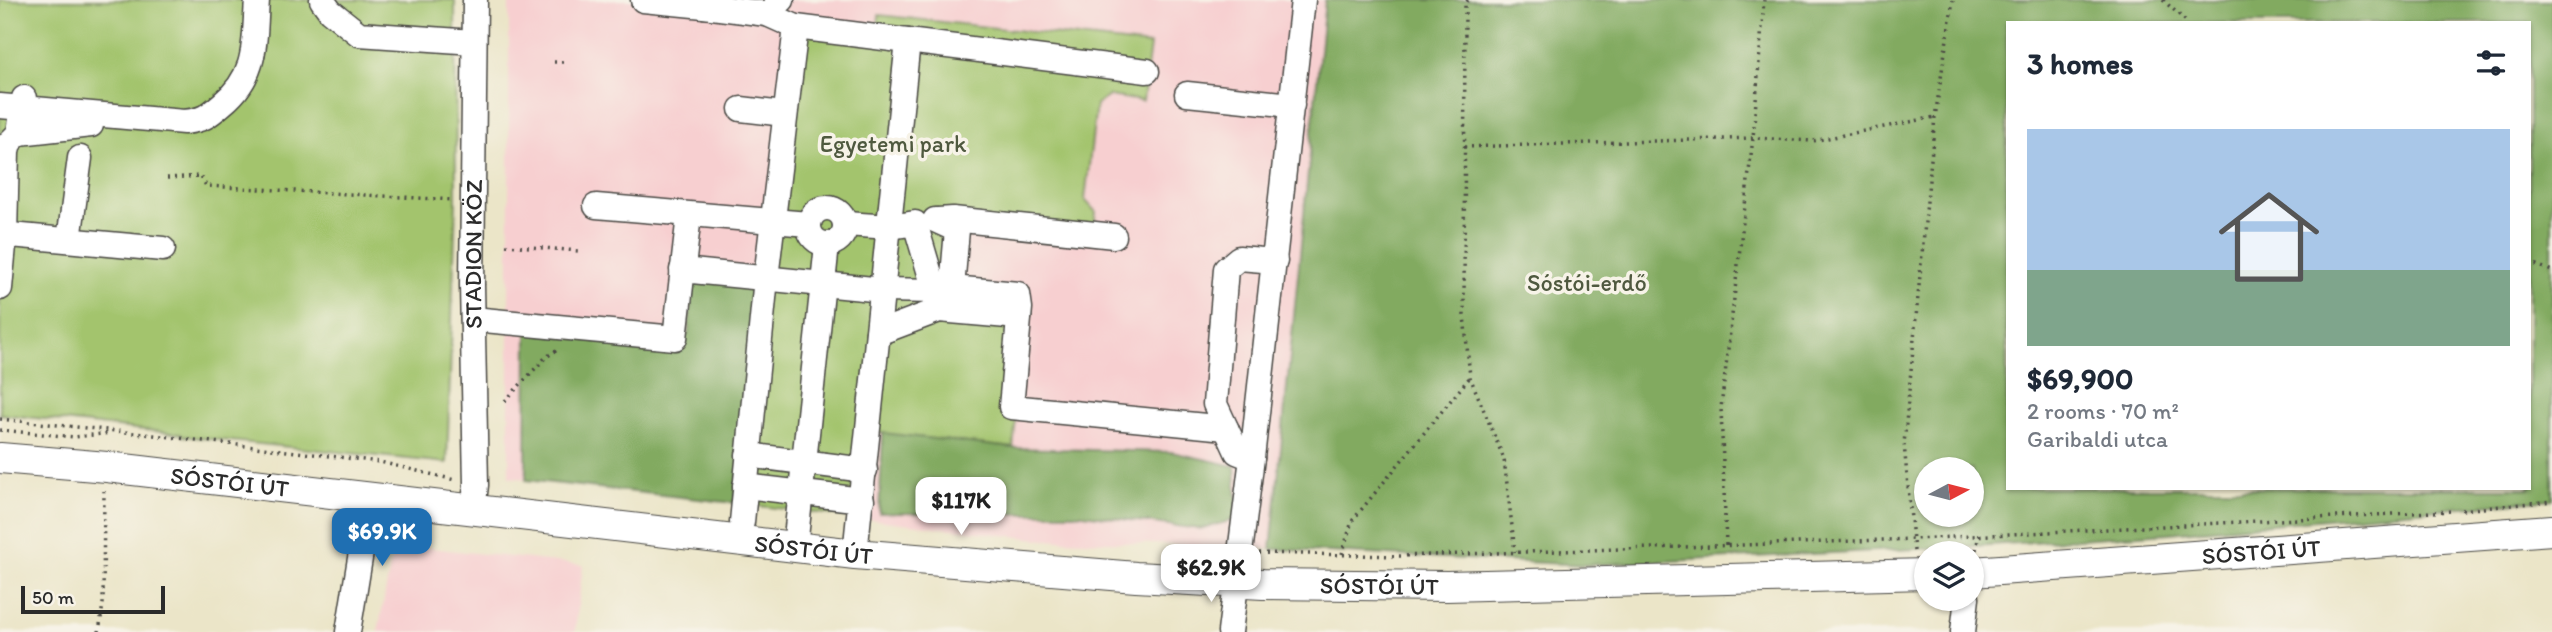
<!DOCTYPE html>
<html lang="en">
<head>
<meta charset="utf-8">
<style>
	body { margin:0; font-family:Itim,sans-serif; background:#f6f6f7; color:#1f2937; height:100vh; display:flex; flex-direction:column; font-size:26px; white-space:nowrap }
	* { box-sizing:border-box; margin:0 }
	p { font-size:23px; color:#747a83 }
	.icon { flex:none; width:38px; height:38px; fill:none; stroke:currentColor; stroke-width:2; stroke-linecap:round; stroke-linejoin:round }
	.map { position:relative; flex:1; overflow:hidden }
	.details { position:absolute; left:2006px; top:21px; width:525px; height:469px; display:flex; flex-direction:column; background:#fff; border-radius:0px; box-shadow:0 2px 5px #0004 }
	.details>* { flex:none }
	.needle { width:46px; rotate:83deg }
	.tools { position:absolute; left:1914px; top:457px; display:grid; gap:14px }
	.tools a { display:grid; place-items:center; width:70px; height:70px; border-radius:50%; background:#fff; box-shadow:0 2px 5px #0004; font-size:35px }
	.scale { position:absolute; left:21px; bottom:18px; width:144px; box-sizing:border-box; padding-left:7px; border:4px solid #2b2b2b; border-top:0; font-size:19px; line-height:24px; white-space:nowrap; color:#2b2b2b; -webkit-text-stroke:5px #f7f3e8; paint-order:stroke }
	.price { position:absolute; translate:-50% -60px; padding:0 16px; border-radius:14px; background:#fff; color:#222; font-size:23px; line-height:46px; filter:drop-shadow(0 2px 4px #0008) }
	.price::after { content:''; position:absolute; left:50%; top:42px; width:21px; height:16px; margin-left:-10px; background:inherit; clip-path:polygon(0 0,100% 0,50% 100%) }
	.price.selected { background:#1f6fb2; color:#fff }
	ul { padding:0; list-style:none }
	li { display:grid; align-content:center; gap:14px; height:371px; padding:0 21px }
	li+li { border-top:2px solid #e0e1e3 }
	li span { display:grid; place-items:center; height:217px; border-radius:0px; color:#555 }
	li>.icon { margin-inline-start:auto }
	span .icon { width:126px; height:126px; fill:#fffc; stroke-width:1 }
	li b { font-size:30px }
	h2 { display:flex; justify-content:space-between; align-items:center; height:84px; padding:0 21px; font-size:30px }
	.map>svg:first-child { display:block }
	.built { fill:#f7cfd0 }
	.green { fill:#a3c46d; stroke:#67784c; stroke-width:2 }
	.forest { fill:#82aa60; stroke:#566a46; stroke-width:2; fill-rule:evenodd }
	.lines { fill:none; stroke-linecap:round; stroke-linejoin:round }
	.minor-casing { stroke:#484743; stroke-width:27 }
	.major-casing { stroke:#484743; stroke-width:32 }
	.path { stroke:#484743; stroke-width:3.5; stroke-dasharray:2 5; stroke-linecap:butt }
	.minor { stroke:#fff; stroke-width:24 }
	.major { stroke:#fff; stroke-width:30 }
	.labels { text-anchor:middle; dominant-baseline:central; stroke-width:7; stroke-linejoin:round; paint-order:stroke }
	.park-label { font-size:24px; fill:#4f593f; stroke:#f7f3e8 }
	.street-label { font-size:24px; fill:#2b2b2b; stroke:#f7f3e8 }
</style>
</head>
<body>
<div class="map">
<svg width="2552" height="632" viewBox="0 0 2552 632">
	<rect width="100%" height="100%" fill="#f7f3e8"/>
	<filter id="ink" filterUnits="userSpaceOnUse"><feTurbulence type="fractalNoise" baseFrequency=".0143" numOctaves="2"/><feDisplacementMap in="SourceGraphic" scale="14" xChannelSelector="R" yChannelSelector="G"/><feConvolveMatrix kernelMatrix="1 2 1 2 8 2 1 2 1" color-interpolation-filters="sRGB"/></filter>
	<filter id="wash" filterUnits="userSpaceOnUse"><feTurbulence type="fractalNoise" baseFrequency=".00686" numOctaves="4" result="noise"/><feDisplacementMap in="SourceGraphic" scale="28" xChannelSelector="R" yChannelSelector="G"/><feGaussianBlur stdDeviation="1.57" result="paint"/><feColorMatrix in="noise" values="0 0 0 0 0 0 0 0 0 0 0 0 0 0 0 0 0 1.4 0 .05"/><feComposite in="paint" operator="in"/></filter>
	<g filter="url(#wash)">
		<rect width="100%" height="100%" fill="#ebe5c8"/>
		<path class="built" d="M509,0H1325L1271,549L1038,539L509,477Z
			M394,544L583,565L575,632H378Z"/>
		<path class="green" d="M0,0H455L456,200L447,463L182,436L181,434L0,414Z
			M879,15L1150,45L1143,101L1109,96L1096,105L1085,200L1096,212L1093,237L964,223L948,268L928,267L1027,309L1013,448L868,432L859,518L734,503L799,31L877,37Z"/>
		<path class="forest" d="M1325,0H2552V499L2169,533L1958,547L1585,565L1271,549ZM2007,23H2529V488H2007ZM1927,469H1972V514H1927Z
			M694,273L763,279L734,503L526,480L527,332L662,349L688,334Z
			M883,433L1013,448L1172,452L1235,466L1238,519L1199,529L1083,514L879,513Z"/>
	</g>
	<g filter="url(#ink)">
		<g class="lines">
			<defs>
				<g id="minor">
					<path d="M322,0L330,11L359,34L474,42"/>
					<path d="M643,0L704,6"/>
					<path d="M701,0L704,6L767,14L782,0"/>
					<path d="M767,14L796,27L1147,71"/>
					<path d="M1187,94L1292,105"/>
					<path d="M0,106L184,122C203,120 207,117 222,104C258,75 254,42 257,0"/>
					<path d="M741,109L784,114"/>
					<path d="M19,133L91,125"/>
					<path d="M596,206L808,224"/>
					<circle cx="827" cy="226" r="18"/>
					<path d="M935,220L957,230L952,288"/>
					<path d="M938,220L953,219L1114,236"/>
					<path d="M845,224L891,227L915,223L935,291L952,288L1018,294L1020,308L1011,407L1226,428"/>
					<path d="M0,234L163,249"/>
					<path d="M69,240L80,158"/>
					<path d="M682,270L883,290L935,291"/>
					<path d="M0,288L5,235L7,151L9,143L19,133L24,98"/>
					<path d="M473,319L675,338L689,215"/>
					<path d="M878,333L939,310L1019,317"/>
					<path d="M748,455L865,470"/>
					<path d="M1252,458L1237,452L1215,404L1226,269L1239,258L1275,261"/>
					<path d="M745,486L862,500"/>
					<path id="s1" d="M473,510L476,485L472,285L475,0"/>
					<path d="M742,522L766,278L796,27"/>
					<path d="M795,547L827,245"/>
					<path d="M855,554L908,41"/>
					<path d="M348,632L370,497"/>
					<path d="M1230,632L1252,458L1303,0"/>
					<path d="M1963,632L1967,598"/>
				</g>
				<g id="major">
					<path id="s2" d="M0,458L107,467L855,554L1136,577L1263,584L1447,586L1927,574"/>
					<path id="s3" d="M1972,572L2552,530"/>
				</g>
			</defs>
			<use href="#minor" class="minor-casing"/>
			<use href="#major" class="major-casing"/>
			<path class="path" d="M1468,0L1465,3L1464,315L1470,377L1504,459L1515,552
				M2163,0L2188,23
				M554,62H563
				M1464,147L1753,138L1813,141L1935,117
				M167,178L201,176L206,186L454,200
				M506,245L579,251
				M2529,262L2552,271
				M505,401L546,357L559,349
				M0,419L154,435L380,462L455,480
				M0,430L75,437L111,433
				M2462,510L2552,501
				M1726,545L1721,408L1753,138L1764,0
				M1976,550L1979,534
				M1914,551L1904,444L1935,117L1953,0
				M1182,553L1220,552
				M1259,553L1400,556L1683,547L1914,539L2451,511
				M1342,554L1352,521L1470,377
				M99,632L103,604L104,491"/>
			<use href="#minor" class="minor"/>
			<use href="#major" class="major"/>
		</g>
	</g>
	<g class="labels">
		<g class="park-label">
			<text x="893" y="143">Egyetemi park</text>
			<text x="1587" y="282">Sóstói-erdő</text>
		</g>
		<g class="street-label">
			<text stroke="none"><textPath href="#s1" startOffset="256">STADION KÖZ</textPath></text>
			<text stroke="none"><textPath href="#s2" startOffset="231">SÓSTÓI ÚT</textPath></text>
			<text stroke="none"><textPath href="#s2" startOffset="819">SÓSTÓI ÚT</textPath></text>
			<text stroke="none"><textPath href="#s3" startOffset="290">SÓSTÓI ÚT</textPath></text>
			<text stroke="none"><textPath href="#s2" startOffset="1386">SÓSTÓI ÚT</textPath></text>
		</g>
	</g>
</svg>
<div class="tools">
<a><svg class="needle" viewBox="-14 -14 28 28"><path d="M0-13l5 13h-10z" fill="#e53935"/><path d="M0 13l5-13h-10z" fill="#747a83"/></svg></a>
<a><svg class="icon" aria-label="layers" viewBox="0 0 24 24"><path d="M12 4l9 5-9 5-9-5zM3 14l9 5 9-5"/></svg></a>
</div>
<div class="scale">50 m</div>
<b class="price" style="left:961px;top:537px">$117K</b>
<b class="price selected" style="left:382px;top:568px">$69.9K</b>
<b class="price" style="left:1211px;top:604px">$62.9K</b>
<section class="details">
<h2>3 homes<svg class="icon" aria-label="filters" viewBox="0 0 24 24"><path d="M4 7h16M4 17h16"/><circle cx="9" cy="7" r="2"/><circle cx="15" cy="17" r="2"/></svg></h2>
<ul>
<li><span style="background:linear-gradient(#a9c7e8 65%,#7fa58c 0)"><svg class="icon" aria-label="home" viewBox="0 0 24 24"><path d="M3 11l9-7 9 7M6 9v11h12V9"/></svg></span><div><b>$69,900</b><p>2 rooms · 70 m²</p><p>Garibaldi utca</p></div></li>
</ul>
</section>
</div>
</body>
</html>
